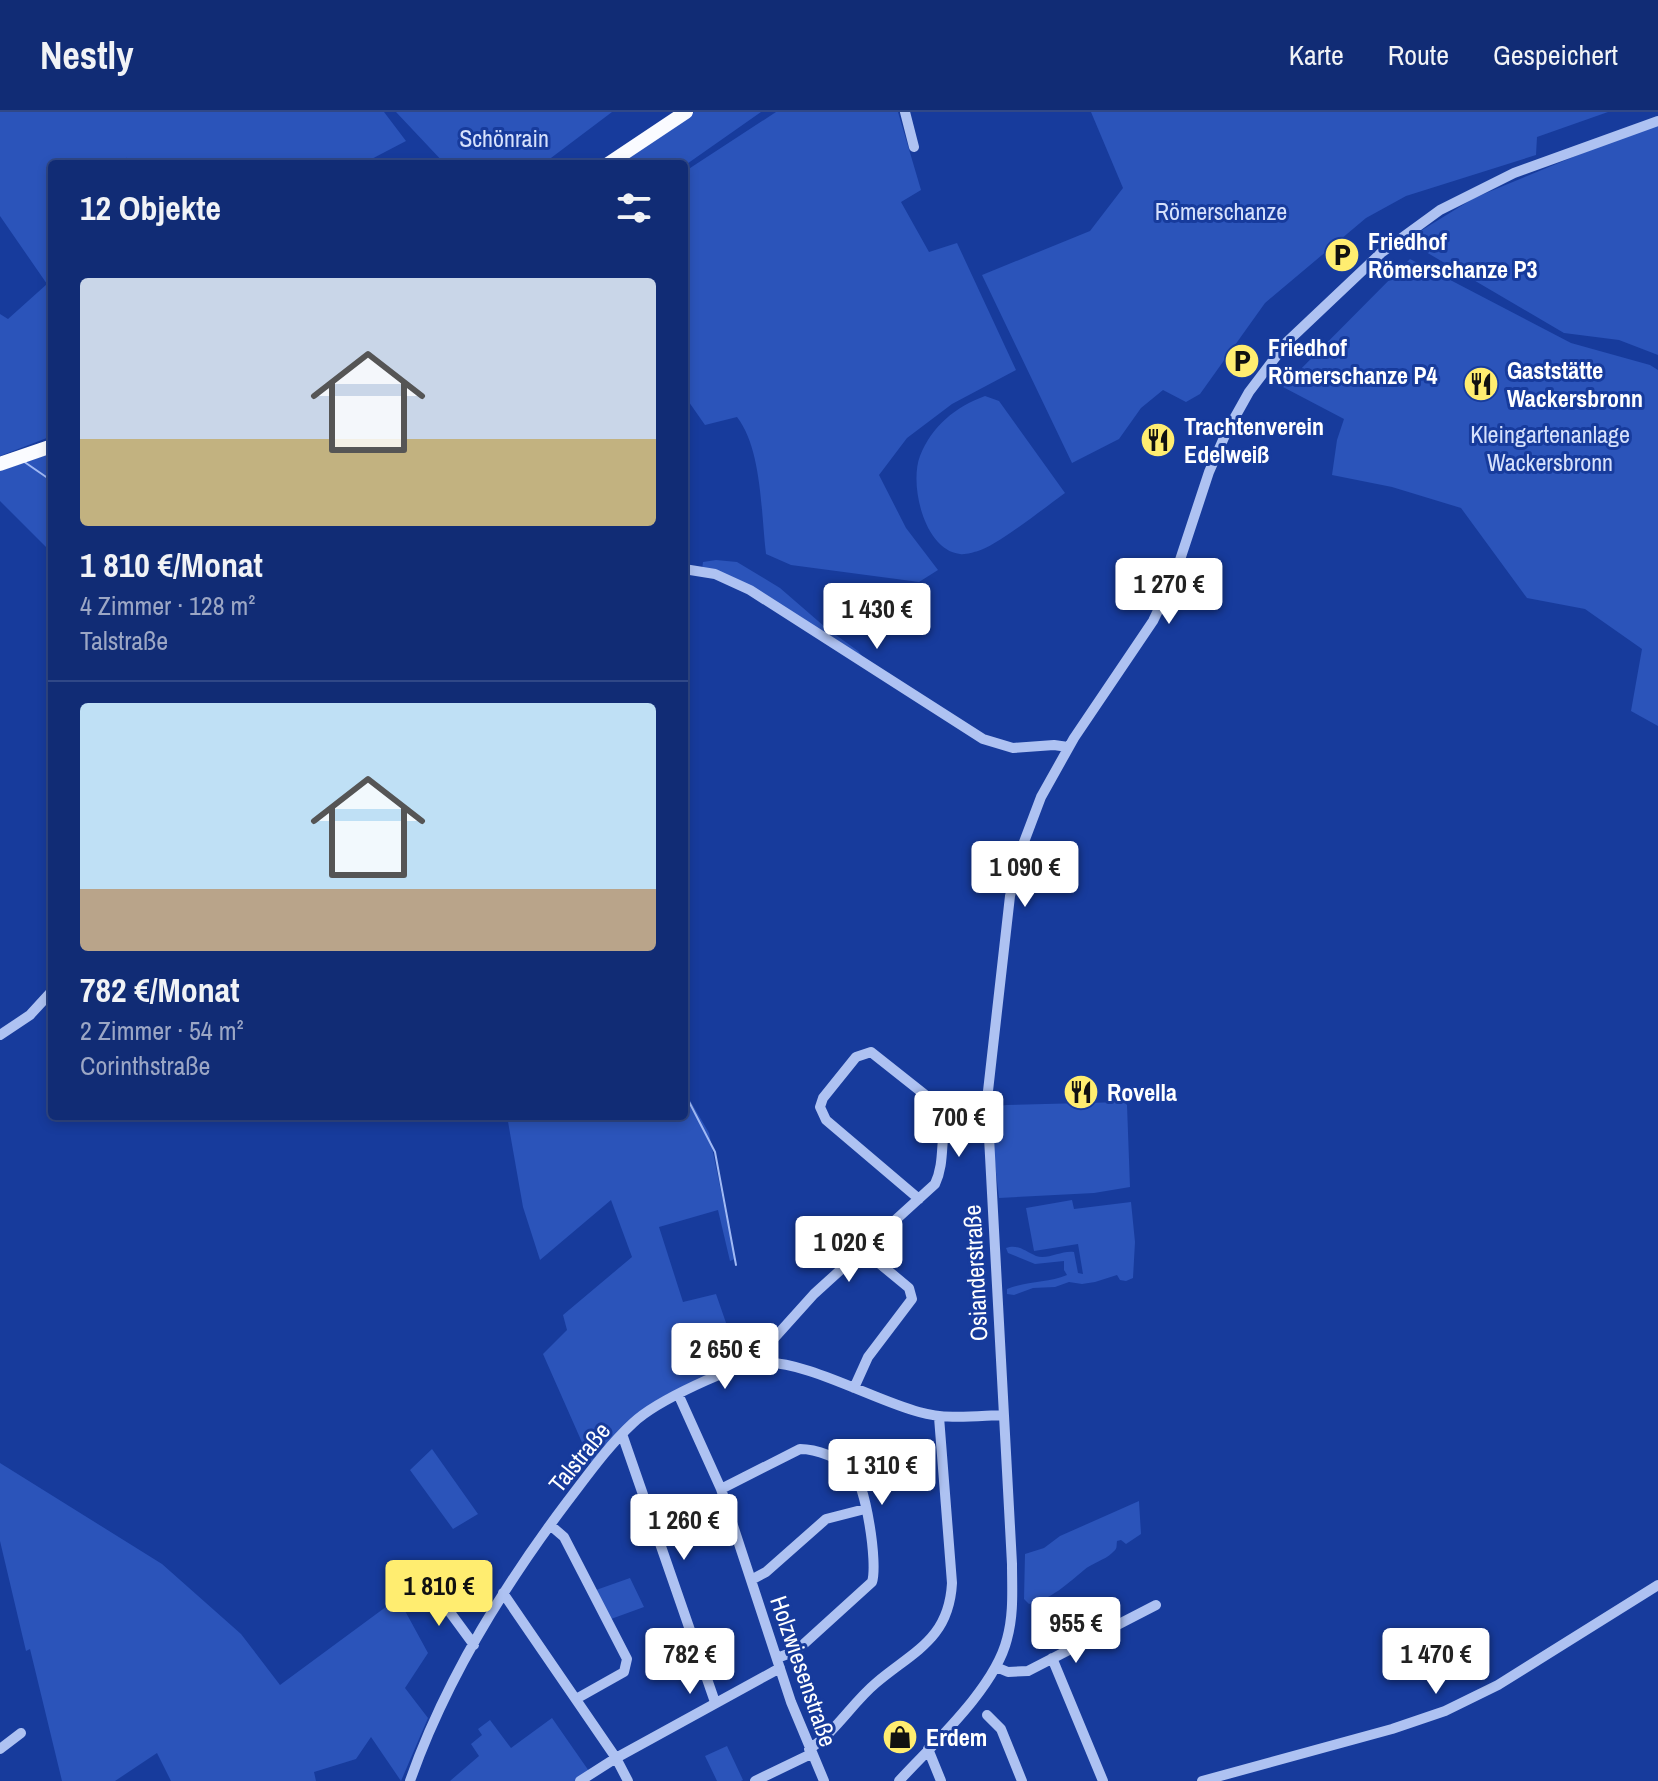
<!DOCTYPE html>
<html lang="de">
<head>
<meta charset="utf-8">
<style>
	body { margin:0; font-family:"Archivo Narrow",sans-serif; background:#1e387d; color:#f1f3f6; height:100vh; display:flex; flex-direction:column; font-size:30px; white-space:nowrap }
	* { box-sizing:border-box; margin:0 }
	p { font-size:26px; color:#9ca7c5 }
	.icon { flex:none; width:44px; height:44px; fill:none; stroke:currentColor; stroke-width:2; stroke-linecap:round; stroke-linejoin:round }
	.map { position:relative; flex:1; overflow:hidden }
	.side { position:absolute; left:48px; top:48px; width:640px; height:960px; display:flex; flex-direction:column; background:#112c75; border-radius:8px; box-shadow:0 4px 12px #0003,0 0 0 2px #304887 }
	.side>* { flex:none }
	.price { position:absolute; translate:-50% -68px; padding:0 18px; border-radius:8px; background:#fff; color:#222; font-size:26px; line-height:52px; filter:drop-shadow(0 2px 4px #0008) }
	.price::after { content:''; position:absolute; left:50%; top:48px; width:24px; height:18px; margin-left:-12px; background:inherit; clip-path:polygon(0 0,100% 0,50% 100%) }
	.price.current { background:#ffed70; color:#111 }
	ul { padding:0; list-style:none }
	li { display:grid; align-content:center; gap:16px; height:424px; padding:0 32px }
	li+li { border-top:2px solid #304887 }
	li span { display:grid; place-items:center; height:248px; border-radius:8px; color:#555 }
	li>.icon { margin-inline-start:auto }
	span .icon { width:144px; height:144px; fill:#fffc; stroke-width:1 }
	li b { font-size:34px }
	h2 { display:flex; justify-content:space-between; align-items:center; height:96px; padding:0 32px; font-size:34px }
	header { display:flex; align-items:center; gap:48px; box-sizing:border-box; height:112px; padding:0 40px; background:#112c75; border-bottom:2px solid #304887 }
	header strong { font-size:38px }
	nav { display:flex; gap:44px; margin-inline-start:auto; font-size:28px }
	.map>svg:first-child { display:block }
	.green { fill:#2b54ba }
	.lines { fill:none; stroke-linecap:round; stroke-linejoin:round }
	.stream { stroke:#a1baf5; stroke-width:2 }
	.minor { stroke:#aec2f2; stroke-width:10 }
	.major { stroke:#fafbff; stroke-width:14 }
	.labels { text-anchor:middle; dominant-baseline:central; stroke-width:6; stroke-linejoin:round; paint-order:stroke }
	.park-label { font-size:24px; fill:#d6e1fc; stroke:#173b9c }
	.poi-label { font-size:24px; font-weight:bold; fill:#fff; stroke:#173b9c; text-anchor:start }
	.street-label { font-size:24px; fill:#fff; stroke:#173b9c }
</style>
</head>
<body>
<header>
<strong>Nestly</strong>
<nav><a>Karte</a><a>Route</a><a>Gespeichert</a></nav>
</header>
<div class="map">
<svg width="1658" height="1669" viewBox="0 0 1658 1669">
	<rect width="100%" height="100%" fill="#173b9c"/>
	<path class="green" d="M0,0H384L406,29L362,52H130L126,45L129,52H52V324L0,344V202L8,207L47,172L0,104Z
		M396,0H612L543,52H445Z
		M694,0H761L684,54L619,52Z
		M776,0H898L921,78L901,90L929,140L957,131L1016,258L952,292L907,326L879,363L906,416L938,458L919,470L791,453L766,442C761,401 762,337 737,305L705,313L684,283V60Z
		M1091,0H1608L1537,25L1536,43L1406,84L1366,106L1265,191L1200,282L1186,290L1163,278L1141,296L1119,327L1072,351L982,163L1090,119L1123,76Z
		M1658,10V243L1619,228L1564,221L1414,133L1412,128L1414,123L1474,86Z
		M1410,147L1571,231L1650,253L1658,258V614L1631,599L1642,537L1585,497L1527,486L1461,396L1392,375L1332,363L1337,328L1344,307L1283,275Z
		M985,284L999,289L1065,381C1047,394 995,435 978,439C974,440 965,443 960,442C924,438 909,372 920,344C932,314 955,295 985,284Z
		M52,341V441L0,389V359Z
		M716,448L737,450L780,476L825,515L858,539L870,554L750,477L702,458L703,450Z
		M684,978L709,1021L735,1147L730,1149L718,1098L659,1115L683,1190L716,1182L740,1251L649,1295L592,1353L543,1242L567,1218L563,1203L632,1145L611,1088L540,1148L523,1095L507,1004H684Z
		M1124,990L1127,993L1130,1075L1094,1081L999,1086L994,1043L993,995L1006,993Z
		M1072,1088L1074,1097L1131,1090L1135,1130L1133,1166L1126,1169L1120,1168L1117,1163L1095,1170L1082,1172L1069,1170L1055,1175L1033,1176L1014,1183L1007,1182V1177C1026,1169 1048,1171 1067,1163L1064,1158V1149L1035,1152L1008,1141L1006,1136C1018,1132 1025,1139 1036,1144C1048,1148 1062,1138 1074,1140L1078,1161L1083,1162L1078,1132L1034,1139L1026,1096Z
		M432,1337L478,1402L453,1417L410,1358Z
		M0,1351L162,1452L241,1522L280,1573L398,1486L428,1541L405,1576L428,1606L401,1669L371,1625L356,1647L314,1660L316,1669H171L157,1641L115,1669H62L30,1537L26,1539L0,1429Z
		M1139,1389L1141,1422L1126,1432L1121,1428L1117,1429C1116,1436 1118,1436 1112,1441C1105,1448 1092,1451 1084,1458C1067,1472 1052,1487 1029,1492L1024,1487L1025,1442L1044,1436L1060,1424Z
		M630,1466L644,1495L611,1507L596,1478Z
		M552,1606L591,1662L580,1669H450L479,1644L471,1632L482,1623L478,1617L490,1608L511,1636Z
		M727,1634L743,1668L741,1669H717L705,1644Z"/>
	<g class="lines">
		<path class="stream" d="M23,349L52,369
			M684,980L715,1040L736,1153"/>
		<path class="minor" d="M905,0L914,35
			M684,457L715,462L750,478L983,627L1013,636L1054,633L1068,635
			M0,923L30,903L52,879
			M919,1087L826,1008L820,995L823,986L856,945L871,940L948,1001
			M762,1251L769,1232L814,1182L935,1072C946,1049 939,1024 948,1001L965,992L987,991
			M854,1276L868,1245L912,1187L909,1176L862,1137
			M679,1284L721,1377L791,1590L824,1669
			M622,1322L715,1590
			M721,1377L800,1337C816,1337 841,1346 852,1358C866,1372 878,1452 872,1470L796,1539L777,1546
			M550,1413L564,1425L627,1547L624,1560L576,1587
			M751,1468L766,1460L826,1407L865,1397
			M430,1473L474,1533
			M503,1481L616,1646L628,1669
			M1052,1546L1103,1669
			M996,1555L1008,1560L1028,1559L1156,1493
			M987,1603L1001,1617L1022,1669
			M0,1637L21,1621
			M809,1637C836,1620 852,1591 876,1571C914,1539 949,1527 952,1471L939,1305
			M928,1637L941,1669
			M410,1669C445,1569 503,1475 567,1390C587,1364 608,1334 633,1311C655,1290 733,1252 763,1251C804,1248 876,1289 919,1300C947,1308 975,1304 1003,1303
			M580,1669L616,1646L780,1556
			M755,1669L811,1642
			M899,1669C933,1632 995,1576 1007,1527C1014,1502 1012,1477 1012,1452L987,988L1010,784L1024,730L1041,685L1074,626L1153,509L1175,463L1209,360L1226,321L1249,280L1287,230L1381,141L1440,98L1514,61L1658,9
			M1202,1669L1392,1617L1445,1599L1498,1573L1658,1473"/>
		<path class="major" d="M608,52L686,0
			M0,352L52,334"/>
	</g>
	<defs>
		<symbol id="parking-disc" viewBox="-11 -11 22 22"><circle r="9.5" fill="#ffed70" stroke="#173b9c"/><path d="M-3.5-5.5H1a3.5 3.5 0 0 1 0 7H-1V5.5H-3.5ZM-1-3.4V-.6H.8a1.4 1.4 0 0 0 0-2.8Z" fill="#111"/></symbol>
		<symbol id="restaurant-disc" viewBox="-11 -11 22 22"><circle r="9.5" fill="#ffed70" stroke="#173b9c"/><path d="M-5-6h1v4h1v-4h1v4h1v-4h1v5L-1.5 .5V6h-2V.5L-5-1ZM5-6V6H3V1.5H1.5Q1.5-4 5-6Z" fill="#111"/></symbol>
		<symbol id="shop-disc" viewBox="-11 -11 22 22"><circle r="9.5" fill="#ffed70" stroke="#173b9c"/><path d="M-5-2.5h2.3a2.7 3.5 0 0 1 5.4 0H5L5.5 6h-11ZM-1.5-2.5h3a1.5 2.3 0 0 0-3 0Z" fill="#111"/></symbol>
	</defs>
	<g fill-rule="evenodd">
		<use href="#parking-disc" x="1322" y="123" width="40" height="40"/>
		<use href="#parking-disc" x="1222" y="229" width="40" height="40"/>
		<use href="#restaurant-disc" x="1461" y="252" width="40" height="40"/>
		<use href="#restaurant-disc" x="1138" y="308" width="40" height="40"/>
		<use href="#restaurant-disc" x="1061" y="960" width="40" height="40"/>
		<use href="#shop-disc" x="880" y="1605" width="40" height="40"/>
	</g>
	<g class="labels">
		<g class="park-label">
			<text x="504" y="26">Schönrain</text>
			<text x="1221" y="99">Römerschanze</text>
			<text x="1550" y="322">Kleingartenanlage<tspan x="1550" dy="28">Wackersbronn</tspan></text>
		</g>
		<g class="poi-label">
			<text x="1368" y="129">Friedhof<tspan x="1368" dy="28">Römerschanze P3</tspan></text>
			<text x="1268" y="235">Friedhof<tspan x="1268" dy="28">Römerschanze P4</tspan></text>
			<text x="1507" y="258">Gaststätte<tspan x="1507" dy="28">Wackersbronn</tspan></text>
			<text x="1184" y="314">Trachtenverein<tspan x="1184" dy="28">Edelweiß</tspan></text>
			<text x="1107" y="980">Rovella</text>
			<text x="926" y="1625">Erdem</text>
		</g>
		<g class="street-label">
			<text transform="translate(975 1161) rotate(-93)">Osianderstraße</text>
			<text transform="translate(579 1345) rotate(-51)">Talstraße</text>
			<text transform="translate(804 1559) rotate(71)">Holzwiesenstraße</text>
		</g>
	</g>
</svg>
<b class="price" style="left:1169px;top:514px">1 270 €</b>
<b class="price" style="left:877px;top:539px">1 430 €</b>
<b class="price" style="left:1025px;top:797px">1 090 €</b>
<b class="price" style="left:959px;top:1047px">700 €</b>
<b class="price" style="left:849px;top:1172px">1 020 €</b>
<b class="price" style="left:725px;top:1279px">2 650 €</b>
<b class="price" style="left:882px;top:1395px">1 310 €</b>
<b class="price" style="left:684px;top:1450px">1 260 €</b>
<b class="price current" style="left:439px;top:1516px">1 810 €</b>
<b class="price" style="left:1076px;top:1553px">955 €</b>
<b class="price" style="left:690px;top:1584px">782 €</b>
<b class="price" style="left:1436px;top:1584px">1 470 €</b>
<section class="side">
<h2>12 Objekte<svg class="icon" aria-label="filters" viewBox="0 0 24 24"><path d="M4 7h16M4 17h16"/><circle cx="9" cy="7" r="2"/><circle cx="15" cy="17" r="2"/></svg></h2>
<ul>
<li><span style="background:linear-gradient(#c9d6e8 65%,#c2b280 0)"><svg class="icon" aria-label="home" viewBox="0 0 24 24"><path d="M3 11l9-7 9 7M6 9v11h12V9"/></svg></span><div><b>1 810 €/Monat</b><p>4 Zimmer · 128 m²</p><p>Talstraße</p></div></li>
<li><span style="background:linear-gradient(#bfe0f5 75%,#b9a48a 0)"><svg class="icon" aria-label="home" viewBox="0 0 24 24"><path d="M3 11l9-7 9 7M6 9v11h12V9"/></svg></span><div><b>782 €/Monat</b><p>2 Zimmer · 54 m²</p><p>Corinthstraße</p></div></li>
</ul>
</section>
</div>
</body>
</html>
